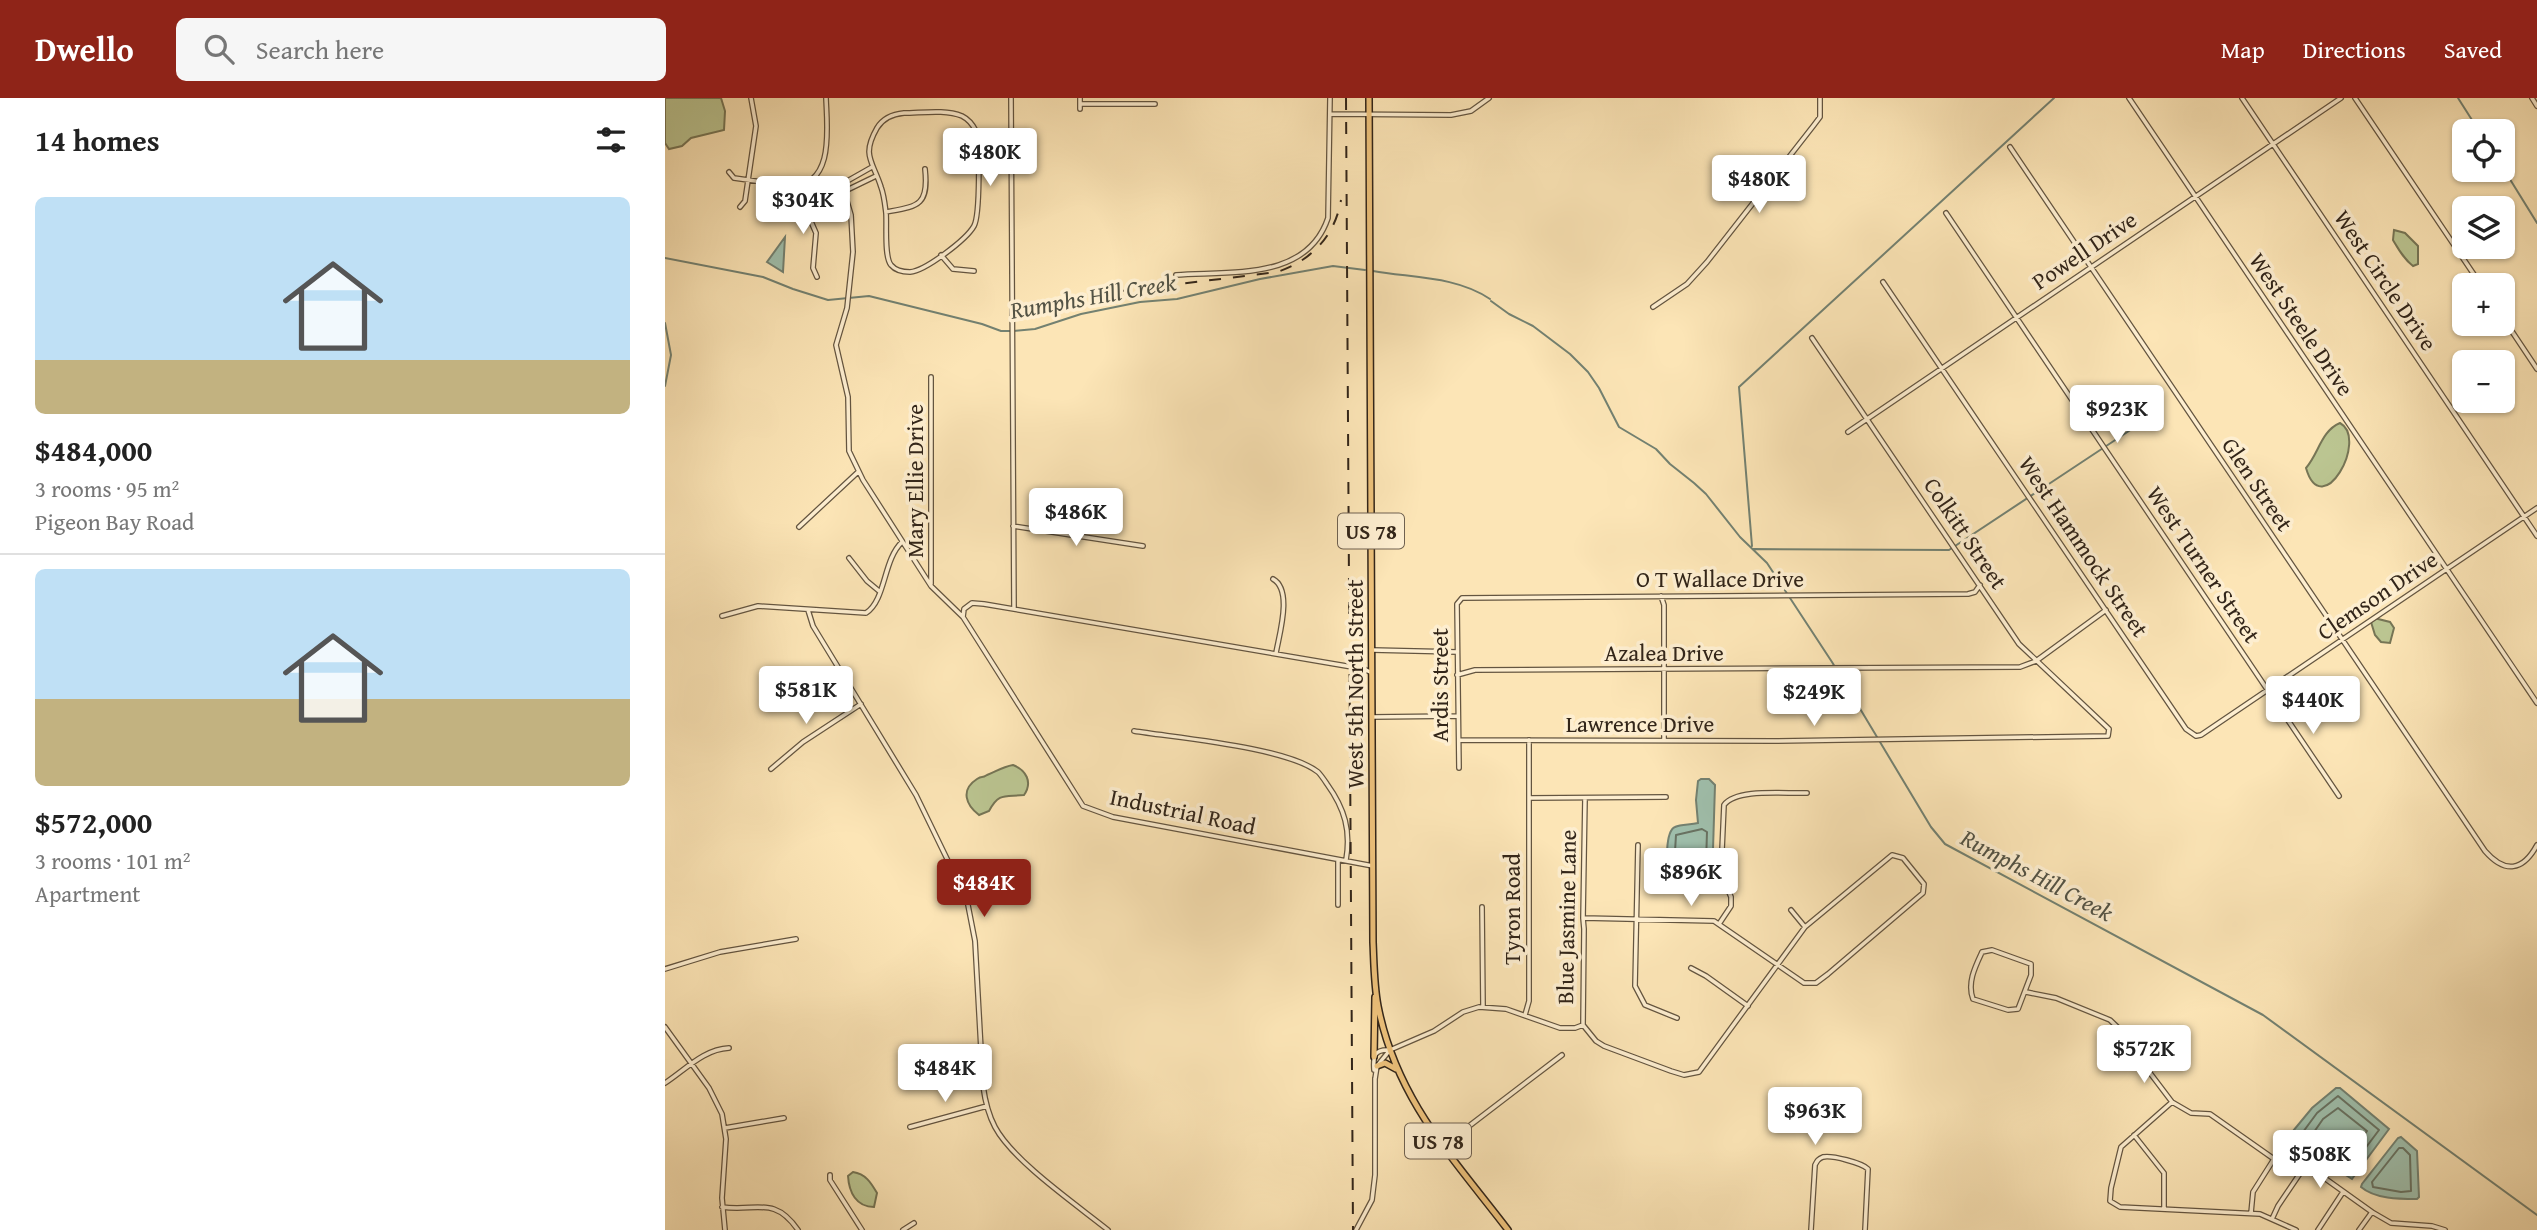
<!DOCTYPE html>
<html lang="en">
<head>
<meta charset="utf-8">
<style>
	body { margin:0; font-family:"Gentium Book Plus",serif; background:#f6f6f6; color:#222; height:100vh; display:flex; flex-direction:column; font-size:26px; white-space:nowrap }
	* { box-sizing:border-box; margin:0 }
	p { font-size:23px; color:#767676 }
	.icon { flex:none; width:38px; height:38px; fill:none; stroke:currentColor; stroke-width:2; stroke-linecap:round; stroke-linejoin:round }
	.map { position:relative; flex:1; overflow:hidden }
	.panel { display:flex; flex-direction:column; background:#fff; width:665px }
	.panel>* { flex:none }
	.buttons { position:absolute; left:1787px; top:21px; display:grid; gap:14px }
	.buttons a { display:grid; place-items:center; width:63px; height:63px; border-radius:10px; background:#fff; box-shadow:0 2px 5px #0004; font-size:35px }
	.price { position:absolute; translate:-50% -60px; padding:0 16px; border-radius:7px; background:#fff; color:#222; font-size:23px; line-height:46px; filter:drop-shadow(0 2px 4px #0008) }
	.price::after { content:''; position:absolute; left:50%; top:42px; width:21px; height:16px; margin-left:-10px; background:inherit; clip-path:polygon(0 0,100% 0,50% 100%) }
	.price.active { background:#8f2418; color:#fff }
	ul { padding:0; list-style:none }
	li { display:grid; align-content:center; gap:14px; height:371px; padding:0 35px }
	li+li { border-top:2px solid #e0e0e0 }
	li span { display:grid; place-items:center; height:217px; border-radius:10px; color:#555 }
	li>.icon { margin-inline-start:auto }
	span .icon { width:126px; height:126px; fill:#fffc; stroke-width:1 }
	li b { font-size:30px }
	h2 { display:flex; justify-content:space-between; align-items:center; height:84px; padding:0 35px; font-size:30px }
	header { display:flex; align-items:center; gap:42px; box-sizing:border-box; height:98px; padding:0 35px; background:#8f2418; color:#fff }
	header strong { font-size:33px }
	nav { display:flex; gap:38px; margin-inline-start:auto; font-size:24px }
	.search { width:490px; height:63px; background:#f6f6f6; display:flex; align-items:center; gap:18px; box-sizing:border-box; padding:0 24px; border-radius:10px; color:#767676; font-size:26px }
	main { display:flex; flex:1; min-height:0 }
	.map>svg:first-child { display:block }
	.green { fill:#bbc591; stroke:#767555; stroke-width:2 }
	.water { fill:#9fbfac; stroke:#738171; stroke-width:2 }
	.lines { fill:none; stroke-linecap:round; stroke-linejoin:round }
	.shore { stroke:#687262; stroke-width:2 }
	.stream { stroke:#738171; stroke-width:2 }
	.street-casing { stroke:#645540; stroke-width:6 }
	.primary-casing { stroke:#322519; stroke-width:8 }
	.street { stroke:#fdeed0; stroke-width:3.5 }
	.primary { stroke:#eec27b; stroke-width:5 }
	.rail { stroke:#322519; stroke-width:2; stroke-dasharray:12 12; stroke-linecap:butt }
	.labels { text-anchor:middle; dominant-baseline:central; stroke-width:7; stroke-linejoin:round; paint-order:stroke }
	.shield { fill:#fdeed0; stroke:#6f6150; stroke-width:2 }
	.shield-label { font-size:21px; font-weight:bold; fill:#322519 }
	.street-label { font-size:23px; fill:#322519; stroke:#fdeed0 }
	.water-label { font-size:24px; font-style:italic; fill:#535345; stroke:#fdeed0 }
</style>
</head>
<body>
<header>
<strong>Dwello</strong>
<div class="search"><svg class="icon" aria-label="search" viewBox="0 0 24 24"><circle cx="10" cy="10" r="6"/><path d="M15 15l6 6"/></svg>Search here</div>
<nav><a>Map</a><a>Directions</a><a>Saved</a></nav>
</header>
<main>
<section class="panel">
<h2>14 homes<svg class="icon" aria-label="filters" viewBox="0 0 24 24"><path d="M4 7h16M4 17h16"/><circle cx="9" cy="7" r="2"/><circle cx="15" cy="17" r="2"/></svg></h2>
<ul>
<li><span style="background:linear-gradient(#bfe0f5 75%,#c2b280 0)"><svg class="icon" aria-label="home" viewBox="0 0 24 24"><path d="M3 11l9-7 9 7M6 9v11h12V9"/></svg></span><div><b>$484,000</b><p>3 rooms · 95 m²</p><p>Pigeon Bay Road</p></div></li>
<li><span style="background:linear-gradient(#bfe0f5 60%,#c2b280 0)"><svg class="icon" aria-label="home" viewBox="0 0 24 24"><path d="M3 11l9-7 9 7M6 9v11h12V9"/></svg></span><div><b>$572,000</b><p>3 rooms · 101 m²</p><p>Apartment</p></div></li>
</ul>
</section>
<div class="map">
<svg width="1872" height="1132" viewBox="0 0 1872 1132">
	<rect width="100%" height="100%" fill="#fce5b6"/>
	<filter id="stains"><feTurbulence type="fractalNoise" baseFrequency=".00286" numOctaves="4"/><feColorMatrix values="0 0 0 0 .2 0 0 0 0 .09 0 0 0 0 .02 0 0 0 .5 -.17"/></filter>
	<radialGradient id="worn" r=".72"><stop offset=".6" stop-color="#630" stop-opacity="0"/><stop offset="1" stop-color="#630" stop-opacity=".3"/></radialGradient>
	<path class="green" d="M0,0H56L60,13L59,32L26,40L17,48L4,51L0,45Z
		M1729,132L1740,135L1753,148V166L1748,168C1739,161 1734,152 1728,142Z
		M1675,325C1704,341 1657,425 1641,370C1654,355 1656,333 1675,325Z
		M1709,520L1725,524L1729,530L1725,545L1716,544L1710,537L1706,524Z
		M348,667C361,672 368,684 359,697C340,699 334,694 324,713L314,717C301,707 295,692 312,681C318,677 316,681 322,677C332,673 337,669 348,667Z
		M188,1074C201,1076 206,1085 212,1095L209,1109C191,1109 184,1094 183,1078Z"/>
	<path class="water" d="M120,139L118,174L102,164Z
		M1036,681H1044L1050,687L1047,784L1008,781L1004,778C1001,769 1000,733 1010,729C1016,726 1025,727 1033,725L1031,702L1033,683Z
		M1671,990H1675L1724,1031L1687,1081L1646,1055L1628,1033L1647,1010Z
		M1736,1039L1752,1053L1754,1099L1752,1101C1734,1101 1710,1101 1696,1089L1697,1086L1733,1040Z"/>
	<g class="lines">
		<path class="shore" d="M1037,731L1042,734L1041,765L1038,775L1011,774L1009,770L1011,737Z
			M1673,998L1714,1032L1684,1072L1651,1049L1638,1034L1652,1015Z
			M1673,1010L1702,1033L1682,1060L1657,1043L1649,1034L1658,1021Z
			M1734,1050H1738L1745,1057L1746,1093L1736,1094L1708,1089L1707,1084Z"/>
		<path class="stream" d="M1793,0L1814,33
			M1838,70L1872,125
			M0,160L98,179L128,191L163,202L204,198L317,226L336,233H349L370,231L416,216L475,204L512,201L595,181L668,168L700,172
			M708,173C747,180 791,178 825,201
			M826,203L844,216L868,228L905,256L923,274L934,290L954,329L991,351L1005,366L1029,385L1041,396L1075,439L1102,465L1167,564L1212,639
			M0,225L6,257L0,288
			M1087,448L1074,289L1389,0
			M1088,451L1284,452L1485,319
			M1215,644L1266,729L1280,746L1598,917L1872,1117"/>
		<defs>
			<path id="street" d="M346,0L349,510
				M415,0V11
				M1464,0L1872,605
				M1577,0L1872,438
				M1690,0L1816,187
				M1867,0L1872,8
				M415,6H490
				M239,15C256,15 280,11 297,18C303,21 308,27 311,33C315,46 315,117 309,128C301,142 260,173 245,174C238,174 231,173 226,167C219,159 222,127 221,115C220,107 219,97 216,89C208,63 196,58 212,30C218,20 228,16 239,15Z
				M665,16L786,17L806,13L824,0
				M1345,49L1820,753C1840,776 1858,773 1872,747
				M207,69L177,86L186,117L188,154L182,210L171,247L183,299L184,353L198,382L266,488L298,519
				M64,74L69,80L126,88C170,88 162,29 161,0
				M138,86L141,112L151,135L148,170L152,179
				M178,94L211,78
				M75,109L80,103L91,28L86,0
				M221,114C253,108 264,108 260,71
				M1281,115L1674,698
				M276,157L288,171L309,173
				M511,177C566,173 642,183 663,120L665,0
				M1218,184L1521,631L1531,638L1536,637L1872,410
				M988,209L1022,186L1042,164L1149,27L1155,19V0
				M1838,220L1872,271
				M266,279V486
				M1183,334L1676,0
				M348,428L478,448
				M134,429L193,374
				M184,460L202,483L214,493
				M608,481C628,492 614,537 611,555
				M996,498L999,507V642
				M143,512L148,528L251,697L302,802L310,843L318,988C320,1002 323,1016 330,1029C348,1063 412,1107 443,1132
				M57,518L93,508L201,515C221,502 218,462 237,444
				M707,552L792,554
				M707,575L699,571L319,506L307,505L299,511L298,519L418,708L448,719L708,768
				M792,577L810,572L1355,569L1371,563L1441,512
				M707,619L793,618
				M469,633C512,640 621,649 653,674C656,677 660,683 662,686C680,711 686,733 681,762
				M794,642L1110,643L1443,638L1444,631L1354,546L1147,240
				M794,670L792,506L797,500L1303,496L1310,494L1315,487
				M106,671L138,644L196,606
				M864,700L1001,699
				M973,747L970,888L980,907L1012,920
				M673,762V807
				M817,809L818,908
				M1126,812L1140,829
				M918,820L1049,823L1139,885H1151L1163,876L1258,795L1259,786L1238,760L1227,757L1140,829L1034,974L1019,977L1006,973L939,948L931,943L918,927L919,831L918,820L920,700
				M1054,826L1066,808V799L1056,775L1059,707C1072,690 1120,696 1142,695
				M1327,852L1366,866V877L1353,911L1343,912L1308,901C1302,885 1310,869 1317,854Z
				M1026,870L1041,878L1083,908
				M0,871L55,854L131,841
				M1361,894L1391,900L1445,922L1466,942L1482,971L1507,1004L1526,1015L1545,1016L1609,1061L1658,1079L1707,1114L1726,1125L1767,1128L1780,1132
				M860,917L864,903V642
				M0,929L44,990L57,1016L61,1041L57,1100L60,1132
				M709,972C708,958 709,951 725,952
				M710,981L712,968L725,952L769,933L798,914L814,909L841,911L895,930H910L918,927
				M0,985C20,972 39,951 64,950
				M1507,1004L1456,1049L1446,1090L1445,1103L1455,1109L1595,1116L1631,1132
				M245,1029L322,1008
				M60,1030L119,1020
				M1469,1037L1499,1075V1110
				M778,1048L897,957
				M165,1077V1082L197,1132
				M57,1109C91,1114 109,1097 133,1132
				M1586,1115L1588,1094L1609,1061
				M1607,1121L1613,1108L1638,1071
				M238,1132L249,1125
				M691,1132L707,1102L710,1077V980
				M1146,1132L1150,1067C1152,1063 1153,1061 1158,1059C1167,1057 1197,1065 1203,1071L1200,1132
				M1653,1132L1678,1094
				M1694,1132L1707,1114"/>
			<path id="primary" d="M704,0L708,844C709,865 709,887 713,908C731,1001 788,1060 843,1132
				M709,959L710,899
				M712,968L720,965L731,971"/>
		</defs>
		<use href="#street" class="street-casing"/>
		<use href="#primary" class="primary-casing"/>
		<use href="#street" class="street"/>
		<use href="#primary" class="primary"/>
		<path class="rail" d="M681,0L688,1132
			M425,197L612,174C646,163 670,138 676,102"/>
	</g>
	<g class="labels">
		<g class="shield">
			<rect x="673" y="415.5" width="66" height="35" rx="5"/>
			<rect x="740" y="1025.5" width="66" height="35" rx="5"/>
		</g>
		<g class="shield-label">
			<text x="706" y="433">US 78</text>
			<text x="773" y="1043">US 78</text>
		</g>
		<g class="street-label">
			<text transform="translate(1419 152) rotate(-34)">Powell Drive</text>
			<text transform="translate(1721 182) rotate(56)">West Circle Drive</text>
			<text transform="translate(1637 226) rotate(56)">West Steele Drive</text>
			<text transform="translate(249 383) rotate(-90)">Mary Ellie Drive</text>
			<text transform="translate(1593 386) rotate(56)">Glen Street</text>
			<text transform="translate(1301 435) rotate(56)">Colkitt Street</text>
			<text transform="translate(1419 448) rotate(56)">West Hammock Street</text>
			<text transform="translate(1539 466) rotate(56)">West Turner Street</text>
			<text x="1055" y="480">O T Wallace Drive</text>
			<text transform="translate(1712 497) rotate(-34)">Clemson Drive</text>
			<text x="999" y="554">Azalea Drive</text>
			<text transform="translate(689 586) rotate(-90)">West 5th North Street</text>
			<text transform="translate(774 587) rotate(-90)">Ardis Street</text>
			<text x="975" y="625">Lawrence Drive</text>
			<text transform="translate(518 713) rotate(12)">Industrial Road</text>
			<text transform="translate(846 811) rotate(-90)">Tyron Road</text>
			<text transform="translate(901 819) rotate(-89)">Blue Jasmine Lane</text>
		</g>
		<g class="water-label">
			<text transform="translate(428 198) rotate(-10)">Rumphs Hill Creek</text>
			<text transform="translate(1372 777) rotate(28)">Rumphs Hill Creek</text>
		</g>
	</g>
	<rect width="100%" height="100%" filter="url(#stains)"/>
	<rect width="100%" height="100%" fill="url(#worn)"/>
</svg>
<div class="buttons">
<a><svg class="icon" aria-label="locate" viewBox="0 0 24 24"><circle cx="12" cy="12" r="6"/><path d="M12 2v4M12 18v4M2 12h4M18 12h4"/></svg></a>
<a><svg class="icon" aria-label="layers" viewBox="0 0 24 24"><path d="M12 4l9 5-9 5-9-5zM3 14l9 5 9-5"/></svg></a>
<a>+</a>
<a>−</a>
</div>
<b class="price" style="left:325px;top:90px">$480K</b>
<b class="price" style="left:1094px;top:117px">$480K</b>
<b class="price" style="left:138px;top:138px">$304K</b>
<b class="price" style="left:1452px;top:347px">$923K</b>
<b class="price" style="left:411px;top:450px">$486K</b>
<b class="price" style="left:141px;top:628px">$581K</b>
<b class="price" style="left:1149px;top:630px">$249K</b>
<b class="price" style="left:1648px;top:638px">$440K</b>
<b class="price" style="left:1026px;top:810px">$896K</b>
<b class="price active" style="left:319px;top:821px">$484K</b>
<b class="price" style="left:1479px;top:987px">$572K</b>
<b class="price" style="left:280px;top:1006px">$484K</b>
<b class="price" style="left:1150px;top:1049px">$963K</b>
<b class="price" style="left:1655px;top:1092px">$508K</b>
</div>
</main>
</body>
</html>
